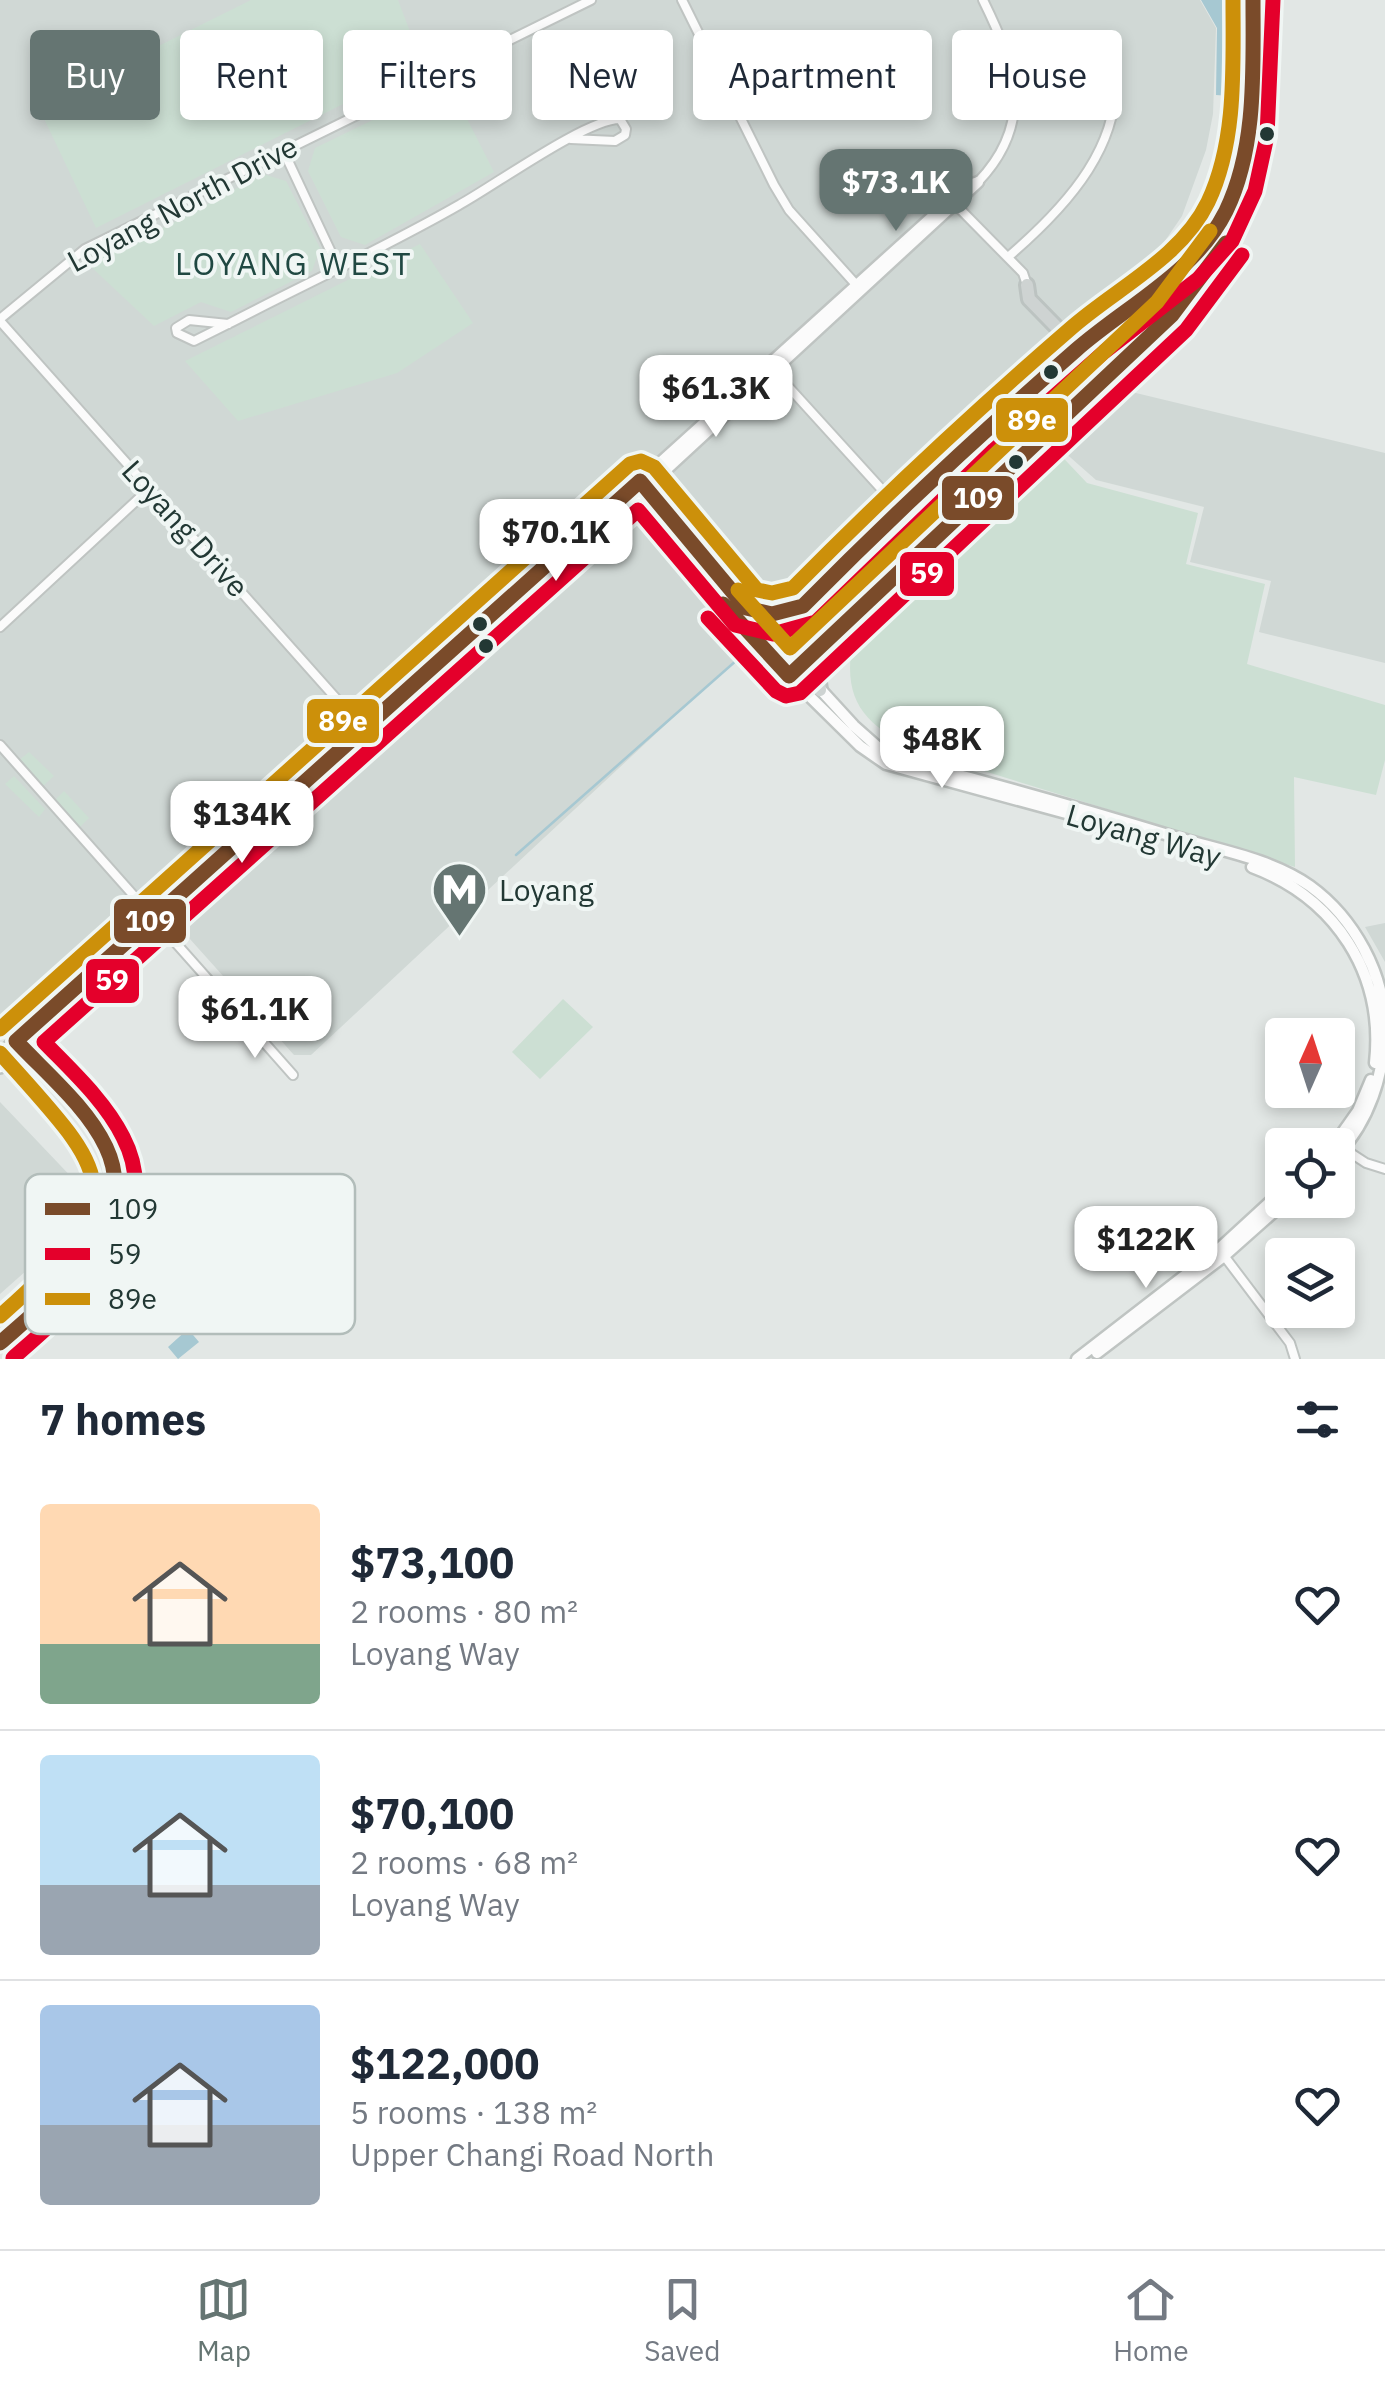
<!DOCTYPE html>
<html lang="en">
<head>
<meta charset="utf-8">
<style>
	body { margin:0; font-family:"IBM Plex Sans",sans-serif; background:#f6f6f7; color:#1f2937; height:100vh; display:flex; flex-direction:column; font-size:38px; white-space:nowrap }
	* { box-sizing:border-box; margin:0 }
	p { font-size:32px; color:#747a83 }
	.icon { flex:none; width:55px; height:55px; fill:none; stroke:currentColor; stroke-width:2; stroke-linecap:round; stroke-linejoin:round }
	.map { position:relative; height:1359px; overflow:hidden }
	.details { display:flex; flex-direction:column; background:#fff; flex:1 }
	.details>* { flex:none }
	.guide { position:absolute; left:30px; top:30px; width:1325px; height:90px; display:flex; gap:20px }
	.needle { width:65px; rotate:3deg }
	.fabs { position:absolute; left:1265px; top:1018px; display:grid; gap:20px }
	.fabs a { display:grid; place-items:center; width:90px; height:90px; border-radius:10px; background:#fff; box-shadow:0 5px 15px #0003; font-size:50px }
	.price { position:absolute; translate:-50% -85px; padding:0 22px; border-radius:20px; background:#fff; color:#222; font-size:32px; line-height:65px; filter:drop-shadow(0 2px 5px #0008) }
	.price::after { content:''; position:absolute; left:50%; top:60px; width:30px; height:22px; margin-left:-15px; background:inherit; clip-path:polygon(0 0,100% 0,50% 100%) }
	.price.selected { background:#657572; color:#fff }
	ul { padding:0; list-style:none }
	li { display:flex; align-items:center; gap:30px; height:250px; padding:0 40px }
	li+li { border-top:2px solid #e0e1e3 }
	li span { display:grid; place-items:center; flex:none; width:280px; height:200px; border-radius:10px; color:#555 }
	li>.icon { margin-inline-start:auto }
	span .icon { width:120px; height:120px; fill:#fffc; stroke-width:1 }
	li b { font-size:42px }
	h2 { display:flex; justify-content:space-between; align-items:center; height:120px; padding:0 40px; font-size:42px }
	.tag { padding:0 35px; border-radius:10px; background:#fff; box-shadow:0 5px 15px #0003; font-size:35px; line-height:90px }
	.tag.selected { background:#657572; color:#fff }
	.dock { display:flex; justify-content:space-around; align-items:center; height:140px; border-top:2px solid #e0e1e3; background:#fff; font-size:28px; color:#747a83 }
	.dock a { display:grid; justify-items:center; gap:5px }
	.dock .selected { color:#657572 }
	.map>svg:first-child { display:block }
	.built { fill:#d0d8d5 }
	.green { fill:#ccdfd3 }
	.water { fill:#a6c8d2 }
	.lines { fill:none; stroke-linecap:round; stroke-linejoin:round }
	.stream { stroke:#a6c8d2; stroke-width:2.5 }
	.minor-casing { stroke:#bfc4c2; stroke-width:12 }
	.tertiary-casing { stroke:#bfc4c2; stroke-width:15 }
	.secondary-casing { stroke:#bec5c2; stroke-width:16 }
	.primary-casing { stroke:#bcc3c1; stroke-width:18 }
	.minor { stroke:#fbfbfb; stroke-width:8 }
	.tertiary { stroke:#fbfbfb; stroke-width:10 }
	.secondary { stroke:#fbfbfb; stroke-width:11 }
	.primary { stroke:#ced3d2; stroke-width:12 }
	.bus-1-casing { stroke:#f0f6f4; stroke-width:22 }
	.bus-2-casing { stroke:#f0f6f4; stroke-width:22 }
	.bus-3-casing { stroke:#f0f6f4; stroke-width:22 }
	.bus-1 { stroke:#7a4b2a; stroke-width:15 }
	.bus-2 { stroke:#e4002b; stroke-width:15 }
	.bus-3 { stroke:#cc900a; stroke-width:15 }
	.bus-dot { fill:#223834; stroke:#f0f6f4; stroke-width:4 }
	.labels { text-anchor:middle; dominant-baseline:central; stroke-width:8; stroke-linejoin:round; paint-order:stroke }
	.street-label { font-size:30px; fill:#223834; stroke:#f0f6f4 }
	.poi-label { font-size:30px; fill:#223834; stroke:#f0f6f4; text-anchor:start }
	.neighbourhood-label { font-size:32px; letter-spacing:2.5px; fill:#204842; stroke:#f0f6f4 }
	.key { fill:#f0f6f4; stroke:#b2bdba; stroke-width:2.5 }
	.key-label { font-size:28px; fill:#223834 }
	.line-badge { stroke:#f0f6f4; stroke-width:4 }
	.badge-label { font-size:28px; text-anchor:middle; font-weight:bold; fill:#fff }
</style>
</head>
<body>
<div class="map">
<svg width="1385" height="1359" viewBox="0 0 1385 1359">
	<rect width="100%" height="100%" fill="#e2e7e5"/>
	<path class="built" d="M0,0H1200L1216,28L1213,114L1206,150L1182,216L1141,276L769,607L780,618L311,1055H294L155,900L0,1039Z
		M1111,387L1385,453V663L1259,632L1271,581L1190,562L1204,507L1096,480L1054,443Z
		M1385,923V962L1365,927Z
		M0,1102L99,1206L0,1294Z"/>
	<path class="green" d="M251,0H398L423,66L396,73L355,98L96,228L38,106Z
		M449,83L494,172L365,245L341,237L308,171L315,148Z
		M263,174L286,181L320,248L312,271L231,312L201,302L154,326L86,262L169,225Z
		M420,244L473,323L397,373L238,421L185,361Z
		M1051,445L1087,483L1198,513L1186,564L1265,584L1247,664L1385,705V760L1376,795L1294,777L1295,867L919,751C866,726 841,702 853,641Z
		M29,752L54,776L43,786L19,760Z
		M14,776L45,809L39,817L5,784Z
		M64,791L89,818L80,827L55,800Z
		M563,999L593,1027L540,1079L512,1052Z"/>
	<path class="water" d="M1201,0H1227L1230,96L1216,95L1217,28Z
		M188,1329L199,1342L178,1359L168,1347Z"/>
	<g class="lines">
		<path class="stream" d="M516,855L738,659"/>
		<defs>
			<path id="minor" d="M682,0L774,185L789,210L860,289
				M283,150L338,267
				M978,182C1035,122 1016,67 983,0
				M957,206L1023,273L1027,285
				M1008,257C1064,209 1131,140 1112,57L1100,53L1093,59L1091,76L1111,100
				M0,319L85,249L591,0
				M0,321L366,732
				M228,324L189,320L176,328L177,333L194,341L228,324C305,284 384,248 459,205C494,186 586,119 620,119L626,129L625,135L615,141L571,139
				M775,372L885,493
				M0,627L149,489
				M0,745L293,1075
				M1343,1148L1366,1163L1385,1169
				M1222,1253L1290,1343L1295,1359"/>
			<path id="tertiary" d="M640,481L963,189L975,183
				M646,488L978,182
				M800,667L854,726L889,757C985,781 1080,808 1175,837C1219,850 1272,859 1310,886C1354,918 1385,974 1385,1029C1384,1075 1369,1121 1338,1154
				M789,676L860,746L886,764L1121,828
				M1252,867C1335,898 1385,973 1375,1063
				M1334,1145L1358,1111L1371,1080
				M0,1343C47,1301 148,1223 106,1147C87,1113 43,1071 16,1041
				M1097,1353L1224,1256L1287,1200
				M1077,1359L1219,1249L1282,1191"/>
			<path id="secondary" d="M627,498L789,676
				M0,1055L640,481L800,667
				M0,1067L646,488"/>
			<path id="primary" d="M1027,285L1029,299L1072,343H1085
				M746,608L772,614L802,606
				M766,652C829,577 900,514 972,448C1011,412 1049,374 1089,339C1134,299 1201,266 1226,210C1256,146 1253,69 1253,0
				M789,676L1172,315C1265,213 1267,131 1267,0
				M820,690L817,666L824,648"/>
		</defs>
		<use href="#minor" class="minor-casing"/>
		<use href="#tertiary" class="tertiary-casing"/>
		<use href="#secondary" class="secondary-casing"/>
		<use href="#primary" class="primary-casing"/>
		<use href="#minor" class="minor"/>
		<use href="#tertiary" class="tertiary"/>
		<use href="#secondary" class="secondary"/>
		<use href="#primary" class="primary"/>
		<defs>
			<path id="bus-1" d="M723,604L789,676L1172,315L1226,243
				M0,1343C52,1297 144,1227 106,1147C87,1107 46,1073 16,1041L640,481L746,608L772,614L803,606C891,517 982,432 1076,350C1126,306 1196,272 1226,211C1257,147 1253,69 1253,0"/>
			<path id="bus-2" d="M708,618L776,691L786,696L800,693L1186,330L1242,255
				M13,1358C73,1305 170,1227 123,1137C105,1101 72,1071 44,1042L638,510L735,625L773,634L816,622L994,450L1104,352L1198,279L1232,241L1255,191L1267,136L1273,0"/>
			<path id="bus-3" d="M738,590L790,648L1157,302L1210,231
				M0,1029L630,464L641,461L654,467L757,590L772,593L793,588C882,498 974,412 1070,329C1115,289 1181,258 1208,202C1237,141 1233,66 1233,0
				M0,1053C110,1176 139,1194 0,1316"/>
		</defs>
		<use href="#bus-1" class="bus-1-casing"/>
		<use href="#bus-2" class="bus-2-casing"/>
		<use href="#bus-3" class="bus-3-casing"/>
		<use href="#bus-1" class="bus-1"/>
		<use href="#bus-2" class="bus-2"/>
		<use href="#bus-3" class="bus-3"/>
	</g>
	<defs>
		<symbol id="metro-pin" viewBox="-11 -11 22 30"><path d="M0 17L-7.5 6A9.5 9.5 0 1 1 7.5 6Z" fill="#657572" stroke="#f0f6f4"/><path d="M-5.5 5V-5H-3L0 0L3-5H5.5V5H3V-.5L0 4L-3-.5V5Z" fill="#fff"/></symbol>
	</defs>
	<g fill-rule="evenodd">
		<use href="#metro-pin" x="428" y="858" width="63" height="86"/>
	</g>
	<g class="bus-dot">
		<circle cx="1267" cy="134" r="9"/>
		<circle cx="1051" cy="372" r="9"/>
		<circle cx="1016" cy="462" r="9"/>
		<circle cx="480" cy="624" r="9"/>
		<circle cx="486" cy="646" r="9"/>
	</g>
	<g class="labels">
		<g class="street-label">
			<text transform="translate(182 203) rotate(-28)">Loyang North Drive</text>
			<text transform="translate(186 528) rotate(48)">Loyang Drive</text>
			<text transform="translate(1144 835) rotate(16)">Loyang Way</text>
		</g>
		<g class="poi-label">
			<text x="499" y="889">Loyang</text>
		</g>
		<g class="neighbourhood-label">
			<text x="294" y="263">LOYANG WEST</text>
		</g>
	</g>
	<rect x="25" y="1174" width="330" height="160" rx="15" class="key"/>
	<rect x="45" y="1203" width="45" height="12" fill="#7a4b2a"/>
	<rect x="45" y="1248" width="45" height="12" fill="#e4002b"/>
	<rect x="45" y="1293" width="45" height="12" fill="#cc900a"/>
	<g class="key-label">
		<text x="108" y="1219">109</text>
		<text x="108" y="1264">59</text>
		<text x="108" y="1309">89e</text>
	</g>
	<g class="line-badge">
		<rect x="994" y="396" width="76" height="48" rx="10" fill="#cc900a"/>
		<rect x="940" y="474" width="76" height="48" rx="10" fill="#7a4b2a"/>
		<rect x="898" y="550" width="58" height="48" rx="10" fill="#e4002b"/>
		<rect x="305" y="697" width="76" height="48" rx="10" fill="#cc900a"/>
		<rect x="112" y="897" width="76" height="48" rx="10" fill="#7a4b2a"/>
		<rect x="84" y="957" width="57" height="48" rx="10" fill="#e4002b"/>
	</g>
	<g class="badge-label">
		<text x="1032" y="430">89e</text>
		<text x="978" y="508">109</text>
		<text x="927" y="583">59</text>
		<text x="343" y="731">89e</text>
		<text x="150" y="931">109</text>
		<text x="112" y="990">59</text>
	</g>
</svg>
<div class="fabs">
<a><svg class="needle" viewBox="-14 -14 28 28"><path d="M0-13l5 13h-10z" fill="#e53935"/><path d="M0 13l5-13h-10z" fill="#747a83"/></svg></a>
<a><svg class="icon" aria-label="locate" viewBox="0 0 24 24"><circle cx="12" cy="12" r="6"/><path d="M12 2v4M12 18v4M2 12h4M18 12h4"/></svg></a>
<a><svg class="icon" aria-label="layers" viewBox="0 0 24 24"><path d="M12 4l9 5-9 5-9-5zM3 14l9 5 9-5"/></svg></a>
</div>
<b class="price selected" style="left:896px;top:234px">$73.1K</b>
<b class="price" style="left:716px;top:440px">$61.3K</b>
<b class="price" style="left:556px;top:584px">$70.1K</b>
<b class="price" style="left:942px;top:791px">$48K</b>
<b class="price" style="left:242px;top:866px">$134K</b>
<b class="price" style="left:255px;top:1061px">$61.1K</b>
<b class="price" style="left:1146px;top:1291px">$122K</b>
<div class="guide">
<a class="tag selected">Buy</a>
<a class="tag">Rent</a>
<a class="tag">Filters</a>
<a class="tag">New</a>
<a class="tag">Apartment</a>
<a class="tag">House</a>
</div>
</div>
<section class="details">
<h2>7 homes<svg class="icon" aria-label="filters" viewBox="0 0 24 24"><path d="M4 7h16M4 17h16"/><circle cx="9" cy="7" r="2"/><circle cx="15" cy="17" r="2"/></svg></h2>
<ul>
<li><span style="background:linear-gradient(#ffd9b3 70%,#7fa58c 0)"><svg class="icon" aria-label="home" viewBox="0 0 24 24"><path d="M3 11l9-7 9 7M6 9v11h12V9"/></svg></span><div><b>$73,100</b><p>2 rooms · 80 m²</p><p>Loyang Way</p></div><svg class="icon" aria-label="heart" viewBox="0 0 24 24"><path d="M12 20l-8-8c-3-5 5-10 8-4 3-6 11-1 8 4z"/></svg></li>
<li><span style="background:linear-gradient(#bfe0f5 65%,#9aa5b1 0)"><svg class="icon" aria-label="home" viewBox="0 0 24 24"><path d="M3 11l9-7 9 7M6 9v11h12V9"/></svg></span><div><b>$70,100</b><p>2 rooms · 68 m²</p><p>Loyang Way</p></div><svg class="icon" aria-label="heart" viewBox="0 0 24 24"><path d="M12 20l-8-8c-3-5 5-10 8-4 3-6 11-1 8 4z"/></svg></li>
<li><span style="background:linear-gradient(#a9c7e8 60%,#9aa5b1 0)"><svg class="icon" aria-label="home" viewBox="0 0 24 24"><path d="M3 11l9-7 9 7M6 9v11h12V9"/></svg></span><div><b>$122,000</b><p>5 rooms · 138 m²</p><p>Upper Changi Road North</p></div><svg class="icon" aria-label="heart" viewBox="0 0 24 24"><path d="M12 20l-8-8c-3-5 5-10 8-4 3-6 11-1 8 4z"/></svg></li>
</ul>
</section>
<nav class="dock">
<a class="selected"><svg class="icon" aria-label="map" viewBox="0 0 24 24"><path d="M3 6l6-2 6 2 6-2v14l-6 2-6-2-6 2zM9 4v14M15 6v14"/></svg>Map</a>
<a><svg class="icon" aria-label="saved" viewBox="0 0 24 24"><path d="M7 4h10v16l-5-4-5 4z"/></svg>Saved</a>
<a><svg class="icon" aria-label="home" viewBox="0 0 24 24"><path d="M3 11l9-7 9 7M6 9v11h12V9"/></svg>Home</a>
</nav>
</body>
</html>
